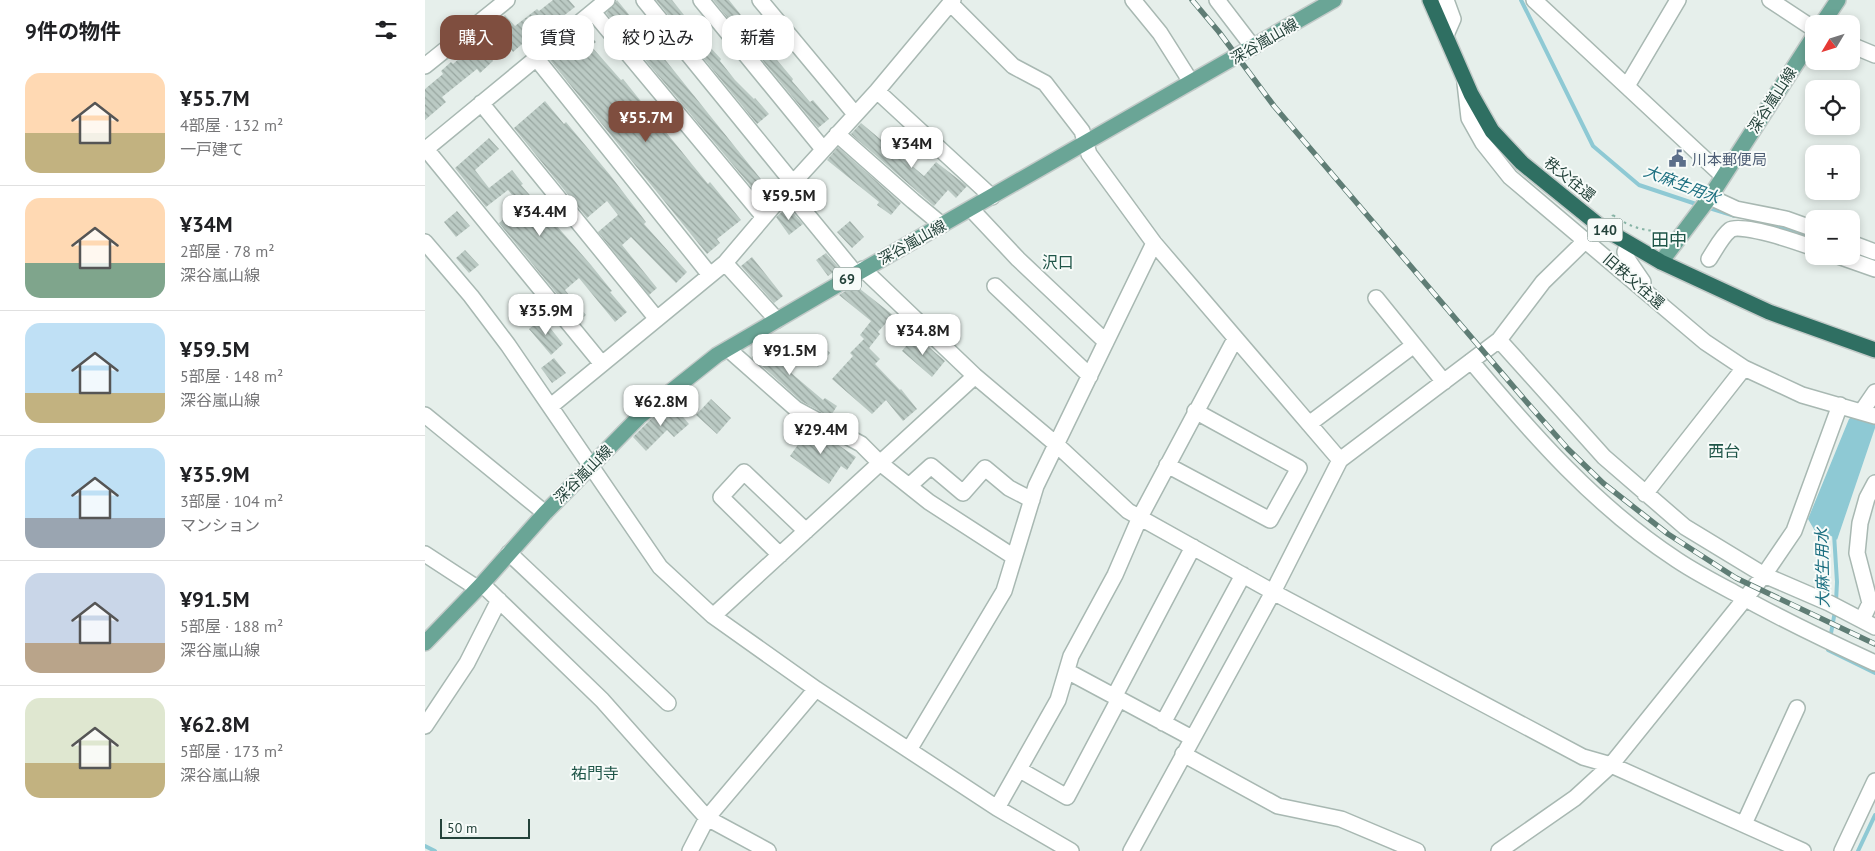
<!DOCTYPE html>
<html lang="ja">
<head>
<meta charset="utf-8">
<style>
	body { margin:0; font-family:"PT Sans","Noto Sans JP",sans-serif; background:#f6f6f6; color:#202124; height:100vh; display:flex; flex-direction:column; font-size:19px; white-space:nowrap }
	* { box-sizing:border-box; margin:0 }
	p { font-size:16px; color:#757577 }
	.icon { flex:none; width:28px; height:28px; fill:none; stroke:currentColor; stroke-width:2; stroke-linecap:round; stroke-linejoin:round }
	.map { position:relative; flex:1; overflow:hidden }
	.drawer { display:flex; flex-direction:column; background:#fff; width:425px }
	.drawer>* { flex:none }
	.guide { position:absolute; left:15px; top:15px; width:475px; height:45px; display:flex; gap:10px }
	.needle { width:32px; rotate:232deg }
	.fabs { position:absolute; left:1380px; top:15px; display:grid; gap:10px }
	.fabs a { display:grid; place-items:center; width:55px; height:55px; border-radius:10px; background:#fff; box-shadow:0 2px 8px #0003; font-size:25px }
	.scale { position:absolute; left:15px; bottom:12px; width:90px; box-sizing:border-box; padding-left:5px; border:2px solid #24423a; border-top:0; font-size:14px; line-height:18px; white-space:nowrap; color:#24423a; -webkit-text-stroke:4px #f7fbf9; paint-order:stroke }
	.price { position:absolute; translate:-50% -42px; padding:0 11px; border-radius:10px; background:#fff; color:#222; font-size:16px; line-height:32px; filter:drop-shadow(0 1px 2px #0008) }
	.price::after { content:''; position:absolute; left:50%; top:30px; width:15px; height:11px; margin-left:-8px; background:inherit; clip-path:polygon(0 0,100% 0,50% 100%) }
	.price.active { background:#7f4e3f; color:#fff }
	ul { padding:0; list-style:none }
	li { display:flex; align-items:center; gap:15px; height:125px; padding:0 25px }
	li+li { border-top:1px solid #e0e0e0 }
	li span { display:grid; place-items:center; flex:none; width:140px; height:100px; border-radius:15px; color:#555 }
	li>.icon { margin-inline-start:auto }
	span .icon { width:60px; height:60px; fill:#fffc; stroke-width:1 }
	li b { font-size:21px }
	h2 { display:flex; justify-content:space-between; align-items:center; height:60px; padding:0 25px; font-size:21px }
	.chip { padding:0 18px; border-radius:15px; background:#fff; box-shadow:0 2px 8px #0003; font-size:18px; line-height:45px }
	.chip.active { background:#7f4e3f; color:#fff }
	main { display:flex; flex:1; min-height:0 }
	.map>svg:first-child { display:block }
	.water { fill:#8ec9d4 }
	.lines { fill:none; stroke-linecap:round; stroke-linejoin:round }
	.stream { stroke:#8ec9d4; stroke-width:4 }
	.building { fill:url(#building-back-hatch) }
	.minor-casing { stroke:#a8b8b2; stroke-width:18 }
	.major-casing { stroke:#c2cac8; stroke-width:18 }
	.highway-casing { stroke:#c2cac8; stroke-width:18 }
	.path { stroke:#86b3a5; stroke-width:2; stroke-dasharray:2.5 4; stroke-linecap:butt }
	.minor { stroke:#fff; stroke-width:15 }
	.major { stroke:#6aa596; stroke-width:15 }
	.highway { stroke:#2f6f62; stroke-width:15 }
	.rail-casing { stroke:#5f7d75; stroke-width:5.5 }
	.rail { stroke:#f7fbf9; stroke-width:4; stroke-dasharray:11; stroke-linecap:butt }
	.path-bridge { stroke:#86b3a5; stroke-width:2; stroke-dasharray:2.5 4; stroke-linecap:butt }
	.labels { text-anchor:middle; dominant-baseline:central; stroke-width:4; stroke-linejoin:round; paint-order:stroke }
	.shield { fill:#f7fbf9; stroke:#637a73; stroke-width:1 }
	.shield-label { font-size:14px; font-weight:bold; fill:#24423a }
	.street-label { font-size:15px; fill:#24423a; stroke:#f7fbf9 }
	.service-label { font-size:15px; fill:#4e5e75; stroke:#f7fbf9; text-anchor:start }
	.water-label { font-size:16px; font-style:italic; fill:#1c6f80; stroke:#f7fbf9 }
	.neighbourhood-label { font-size:16px; fill:#1f5548; stroke:#f7fbf9 }
	.quarter-label { font-size:18px; fill:#1f5548; stroke:#f7fbf9 }
</style>
</head>
<body>
<main>
<section class="drawer">
<h2>9件の物件<svg class="icon" aria-label="filters" viewBox="0 0 24 24"><path d="M4 7h16M4 17h16"/><circle cx="9" cy="7" r="2"/><circle cx="15" cy="17" r="2"/></svg></h2>
<ul>
<li><span style="background:linear-gradient(#ffd9b3 60%,#c2b280 0)"><svg class="icon" aria-label="home" viewBox="0 0 24 24"><path d="M3 11l9-7 9 7M6 9v11h12V9"/></svg></span><div><b>¥55.7M</b><p>4部屋 · 132 m²</p><p>一戸建て</p></div></li>
<li><span style="background:linear-gradient(#ffd9b3 65%,#7fa58c 0)"><svg class="icon" aria-label="home" viewBox="0 0 24 24"><path d="M3 11l9-7 9 7M6 9v11h12V9"/></svg></span><div><b>¥34M</b><p>2部屋 · 78 m²</p><p>深谷嵐山線</p></div></li>
<li><span style="background:linear-gradient(#bfe0f5 70%,#c2b280 0)"><svg class="icon" aria-label="home" viewBox="0 0 24 24"><path d="M3 11l9-7 9 7M6 9v11h12V9"/></svg></span><div><b>¥59.5M</b><p>5部屋 · 148 m²</p><p>深谷嵐山線</p></div></li>
<li><span style="background:linear-gradient(#bfe0f5 70%,#9aa5b1 0)"><svg class="icon" aria-label="home" viewBox="0 0 24 24"><path d="M3 11l9-7 9 7M6 9v11h12V9"/></svg></span><div><b>¥35.9M</b><p>3部屋 · 104 m²</p><p>マンション</p></div></li>
<li><span style="background:linear-gradient(#c9d6e8 70%,#b9a48a 0)"><svg class="icon" aria-label="home" viewBox="0 0 24 24"><path d="M3 11l9-7 9 7M6 9v11h12V9"/></svg></span><div><b>¥91.5M</b><p>5部屋 · 188 m²</p><p>深谷嵐山線</p></div></li>
<li><span style="background:linear-gradient(#dfe7d0 65%,#c2b280 0)"><svg class="icon" aria-label="home" viewBox="0 0 24 24"><path d="M3 11l9-7 9 7M6 9v11h12V9"/></svg></span><div><b>¥62.8M</b><p>5部屋 · 173 m²</p><p>深谷嵐山線</p></div></li>
</ul>
</section>
<div class="map">
<svg width="1450" height="851" viewBox="0 0 1450 851">
	<defs>
		<pattern id="building-back-hatch" width="6" height="6" patternUnits="userSpaceOnUse" patternTransform="scale(1.25)"><rect width="6" height="6" fill="#bbcac4"/><path d="M-1 5l2 2M0 0l6 6M5-1l2 2" fill="none" stroke="#98a6a0"/></pattern>
	</defs>
	<rect width="100%" height="100%" fill="#e6efeb"/>
	<path class="water" d="M1429,415L1444,420L1450,425V428L1412,540L1409,537L1390,531L1383,519L1424,419Z"/>
	<g class="lines">
		<path class="stream" d="M1096,0L1168,146L1214,185L1274,205
			M1281,207L1310,216
			M1336,222L1389,238
			M1409,534L1412,582L1411,602
			M1405,639L1410,611
			M1404,645L1403,650L1450,673
			M0,846L10,851
			M1433,851L1450,815"/>
	</g>
	<path class="building" d="M128,0H144L150,7L115,34L112,31L88,52L67,26L80,15L90,26L112,9L114,11Z
		M192,0L206,17L204,18L242,62L343,188L334,196L181,13Z
		M231,0H247L283,45L296,59L295,61L310,80L329,99L330,98L344,114L332,124Z
		M288,0H304L320,20L324,16L357,56L352,60L368,79L367,81L385,102L388,100L404,119L393,128Z
		M161,30L171,42L166,46L196,80L198,79L283,184L285,182L316,220L292,239L295,243L282,254L125,60Z
		M52,43L68,61L55,73L52,69L17,97L21,102L0,120V89L18,74L16,71L26,62L28,64Z
		M120,101L139,124L141,122L185,175L221,222L219,224L262,272L251,283L206,237L197,245L232,288L224,295L173,232L193,215L182,201L162,218L89,128Z
		M436,123L499,176L511,162L542,186L531,198L523,190L509,206L426,134Z
		M64,138L74,149L50,170L64,188L87,170L98,184L96,185L166,265L187,291L185,292L202,312L190,322L154,278L140,290L161,315L154,321L74,223L95,205L83,190L61,207L30,168Z
		M413,147L476,203L466,215L452,205L454,202L402,160Z
		M363,207L378,224L364,235L351,217Z
		M32,211L45,226L31,237L19,222Z
		M425,221L439,237L427,248L412,232Z
		M40,250L54,265L44,273L31,258Z
		M401,253L414,268L403,276L391,260Z
		M327,257L358,296L349,303L316,266Z
		M430,285L468,315L453,332L455,334L444,348L455,359L450,364L475,390L476,389L492,409L478,421L461,400L447,414L407,379L428,356L425,353L439,339L435,335L446,321L414,295Z
		M117,318L138,344L126,355L104,329Z
		M490,335L520,361L507,377L477,351Z
		M388,337L405,353L393,367L375,352Z
		M343,338L372,363L365,372L398,400L400,398L412,406L405,417L376,401L327,357Z
		M129,358L141,373L127,383L116,368Z
		M286,399L306,418L292,434L271,415Z
		M246,403L264,424L249,437L242,430L221,451L208,437L227,418Z
		M382,426L400,436L431,457L422,470L416,466L404,484L365,456L377,439L374,437Z"/>
	<g class="lines">
		<defs>
			<path id="minor" d="M219,0L368,183
				M276,0L398,149
				M335,0L430,114
				M708,0L735,33L766,82
				M792,0L828,47
				M1109,0L1298,176
				M1345,0L1389,29
				M526,4L588,66L620,83L657,131L664,154L729,243L915,460
				M168,12L339,217
				M1021,35L1028,19L1021,0
				M1426,45L1450,55
				M111,58L285,275
				M0,66L82,0
				M1040,83L1044,118L1058,143L1085,177L1280,342L1319,368L1377,395L1450,416
				M1202,86L1253,0
				M452,91L567,197
				M56,103L232,319
				M412,134L488,201L517,225
				M362,190L431,274
				M1285,197L1311,209L1361,219L1389,229
				M546,209L593,259L681,342
				M0,242L46,296L83,345L235,567L288,616L391,689L572,808L646,851
				M1426,243L1450,252
				M1203,244L1200,252L1203,260L1218,282
				M1413,256L1450,269
				M1284,259C1290,250 1297,236 1305,230C1316,222 1375,243 1389,248
				M300,263L352,320
				M438,269L550,376L632,445L703,511L848,592L1158,757L1186,765L1378,851
				M570,286L665,376
				M951,298L1019,382
				M1074,340L1179,457L1260,527L1339,575L1404,603L1450,627
				M303,349L371,409L436,444L455,463L504,502L589,557
				M1046,361C1108,435 1171,507 1252,560C1270,572 1289,582 1308,592C1354,618 1402,641 1450,663
				M177,364L1,149L182,0
				M126,406L300,263L368,183L452,91L528,0
				M1437,411L1450,392
				M0,415L120,513
				M884,424L989,345
				M742,465L845,520L874,468L770,411
				M484,486L506,466L538,493L560,468L584,488L607,500
				M1220,494L1319,368
				M84,553L243,703
				M0,554L52,588
				M355,555L296,497L319,472L381,531
				M57,584L177,700L282,818L343,851
				M288,616L550,376
				M1437,620L1445,603L1432,553L1435,523L1442,498L1450,483
				M642,671L767,738
				M689,697L768,547
				M738,723L818,575
				M0,726L42,663L74,600
				M484,750L579,591L611,486L729,243
				M758,754L853,806L916,819L992,851
				M595,770L642,797L694,699
				M572,808L633,700L646,656L690,575L715,517L810,339
				M1319,824L1372,708
				M265,851L282,818L391,689
				M706,851L848,592L915,460L1074,340L1118,282L1161,240
				M1074,851L1150,798L1186,765L1339,575L1369,531L1415,405
				M1417,851L1450,781"/>
			<path id="major" d="M1397,24L1413,0
				M1236,262L1285,197L1389,36
				M0,643L57,584L120,513L215,416L292,355L431,274L909,0"/>
			<path id="highway" d="M1005,0L1046,94L1067,131L1097,163L1176,227L1236,262L1344,312L1450,350"/>
		</defs>
		<use href="#minor" class="minor-casing"/>
		<use href="#major" class="major-casing"/>
		<use href="#highway" class="highway-casing"/>
		<path class="path" d="M1188,215C1201,225 1213,229 1229,231"/>
		<use href="#minor" class="minor"/>
		<use href="#major" class="major"/>
		<use href="#highway" class="highway"/>
		<defs>
			<path id="rail" d="M767,0L794,32L849,106L1099,399L1143,449L1178,483L1243,534L1311,578L1450,644"/>
		</defs>
		<use href="#rail" class="rail-casing"/>
		<use href="#rail" class="rail"/>
		<path class="path-bridge" d="M1173,238L1188,215"/>
	</g>
	<defs>
		<symbol id="civic-bare" viewBox="-9 -9 18 18"><path d="M-.6-6.5H3V-4.5H.6V-3L4-1V1h2V6H-6V1h2V-1L-.6-3ZM-1.2 2.5V6h2.4V2.5Z" fill="#5c6f8a" stroke="#f7fbf9" stroke-width="2.5" paint-order="stroke"/></symbol>
	</defs>
	<g fill-rule="evenodd">
		<use href="#civic-bare" x="1240" y="146" width="25" height="25"/>
	</g>
	<g class="labels">
		<g class="shield">
			<rect x="1162.5" y="218.5" width="35" height="23" rx="4"/>
			<rect x="408" y="267.5" width="28" height="23" rx="4"/>
		</g>
		<g class="shield-label">
			<text x="1180" y="230">140</text>
			<text x="422" y="279">69</text>
		</g>
		<g class="street-label">
			<text transform="translate(839 41) rotate(-30)">深谷嵐山線</text>
			<text transform="translate(1347 100) rotate(-57)">深谷嵐山線</text>
			<text transform="translate(1145 179) rotate(39)">秩父往還</text>
			<text transform="translate(487 242) rotate(-29)">深谷嵐山線</text>
			<text transform="translate(1209 281) rotate(41)">旧秩父往還</text>
			<text transform="translate(158 474) rotate(-45)">深谷嵐山線</text>
		</g>
		<g class="service-label">
			<text x="1267" y="159">川本郵便局</text>
		</g>
		<g class="water-label">
			<text transform="translate(1257 184) rotate(21)">大麻生用水</text>
			<text transform="translate(1397 568) rotate(-91)">大麻生用水</text>
		</g>
		<g class="neighbourhood-label">
			<text x="633" y="262">沢口</text>
			<text x="1299" y="451">西台</text>
			<text x="170" y="773">祐門寺</text>
		</g>
		<g class="quarter-label">
			<text x="1244" y="239">田中</text>
		</g>
	</g>
</svg>
<div class="fabs">
<a><svg class="needle" viewBox="-14 -14 28 28"><path d="M0-13l5 13h-10z" fill="#e53935"/><path d="M0 13l5-13h-10z" fill="#757577"/></svg></a>
<a><svg class="icon" aria-label="locate" viewBox="0 0 24 24"><circle cx="12" cy="12" r="6"/><path d="M12 2v4M12 18v4M2 12h4M18 12h4"/></svg></a>
<a>+</a>
<a>−</a>
</div>
<div class="scale">50 m</div>
<b class="price active" style="left:221px;top:143px">¥55.7M</b>
<b class="price" style="left:487px;top:169px">¥34M</b>
<b class="price" style="left:364px;top:221px">¥59.5M</b>
<b class="price" style="left:115px;top:237px">¥34.4M</b>
<b class="price" style="left:121px;top:336px">¥35.9M</b>
<b class="price" style="left:498px;top:356px">¥34.8M</b>
<b class="price" style="left:365px;top:376px">¥91.5M</b>
<b class="price" style="left:236px;top:427px">¥62.8M</b>
<b class="price" style="left:396px;top:455px">¥29.4M</b>
<div class="guide">
<a class="chip active">購入</a>
<a class="chip">賃貸</a>
<a class="chip">絞り込み</a>
<a class="chip">新着</a>
</div>
</div>
</main>
</body>
</html>
